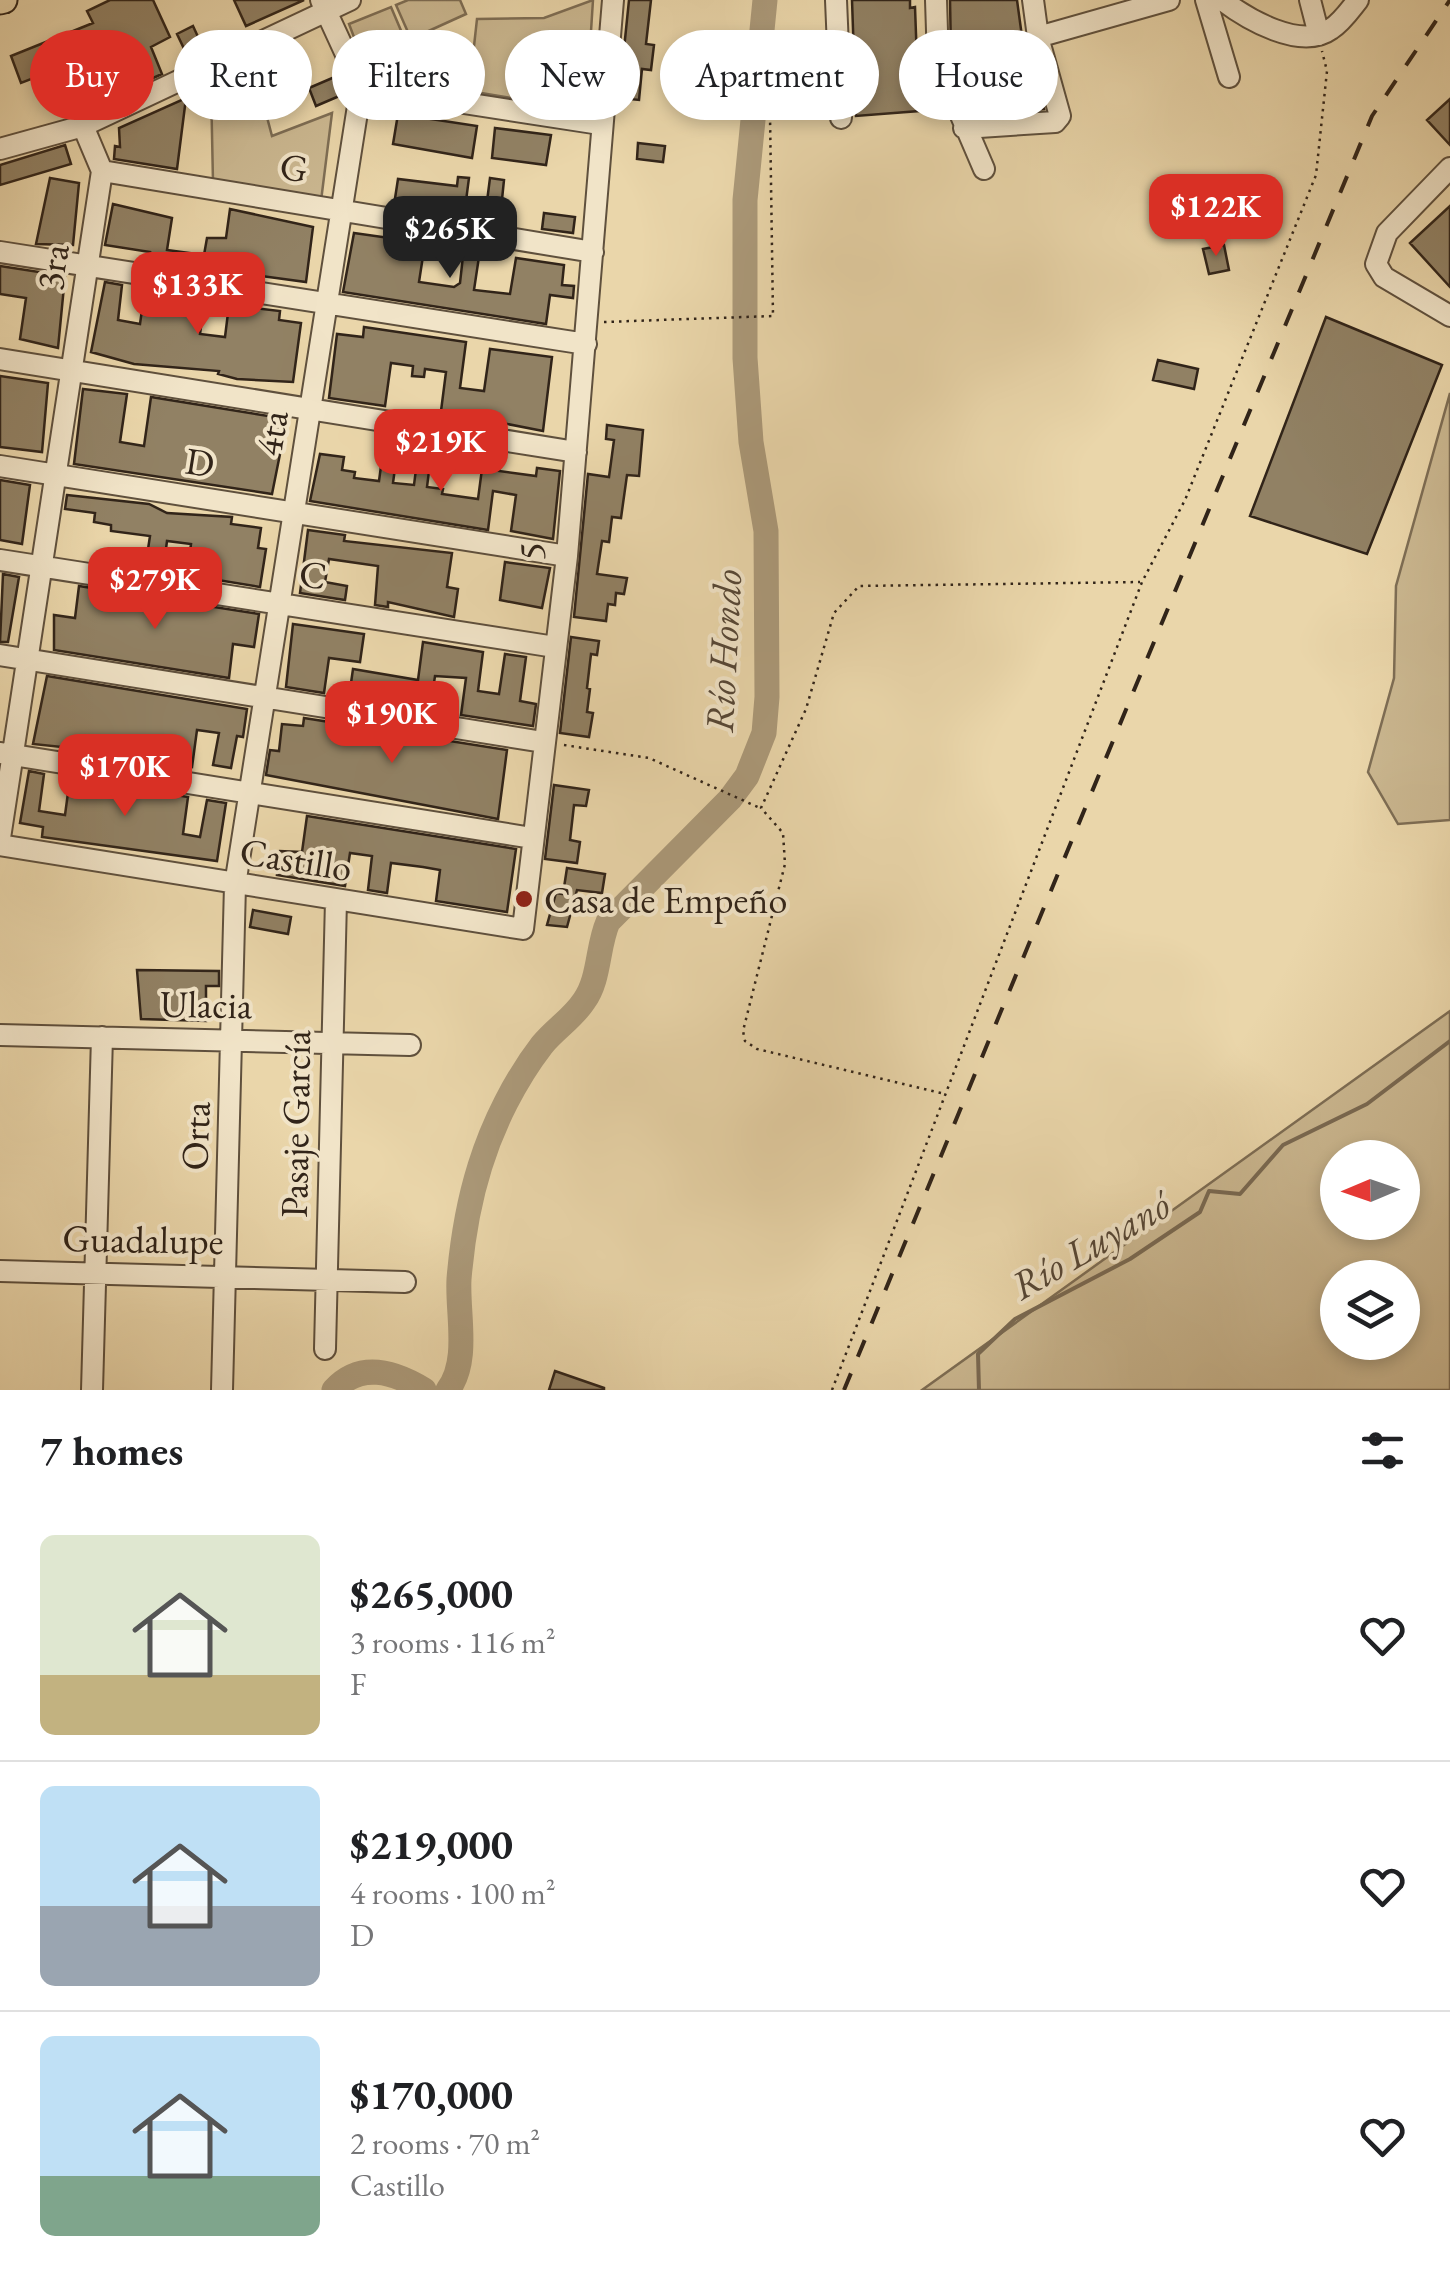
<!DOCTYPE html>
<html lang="en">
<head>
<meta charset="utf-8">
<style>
	body { margin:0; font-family:"EB Garamond",serif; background:#f2f2f2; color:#202124; height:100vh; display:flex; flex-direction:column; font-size:38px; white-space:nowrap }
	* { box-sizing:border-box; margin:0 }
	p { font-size:32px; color:#757577 }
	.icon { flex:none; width:55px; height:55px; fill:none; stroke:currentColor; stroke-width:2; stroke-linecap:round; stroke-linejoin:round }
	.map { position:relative; height:1390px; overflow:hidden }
	.drawer { display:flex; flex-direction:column; background:#fff; flex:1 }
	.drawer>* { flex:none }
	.hud { position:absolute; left:30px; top:30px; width:1390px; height:90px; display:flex; gap:20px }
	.needle { width:65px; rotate:268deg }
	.buttons { position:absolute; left:1320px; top:1140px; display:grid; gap:20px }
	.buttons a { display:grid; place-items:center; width:100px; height:100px; border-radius:50%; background:#fff; box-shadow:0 5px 15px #0003; font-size:50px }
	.price { position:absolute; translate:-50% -85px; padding:0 22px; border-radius:20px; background:#d93025; color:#fff; font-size:32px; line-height:65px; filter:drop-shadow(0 2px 5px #0008) }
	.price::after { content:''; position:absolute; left:50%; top:60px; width:30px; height:22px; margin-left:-15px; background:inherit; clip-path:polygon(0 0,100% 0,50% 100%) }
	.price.on { background:#222; color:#fff }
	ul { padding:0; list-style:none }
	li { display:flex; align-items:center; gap:30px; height:250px; padding:0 40px }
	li+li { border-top:2px solid #e0e0e0 }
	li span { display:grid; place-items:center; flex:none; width:280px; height:200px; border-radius:15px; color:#555 }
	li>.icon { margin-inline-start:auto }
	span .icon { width:120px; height:120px; fill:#fffc; stroke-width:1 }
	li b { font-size:42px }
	h2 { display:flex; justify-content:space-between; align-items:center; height:120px; padding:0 40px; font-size:42px }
	.tag { padding:0 35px; border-radius:45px; background:#fff; box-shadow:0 5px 15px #0003; font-size:35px; line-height:90px }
	.tag.on { background:#d93025; color:#fff }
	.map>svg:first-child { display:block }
	.green { fill:#cbb891; stroke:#7e6e55; stroke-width:2.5; fill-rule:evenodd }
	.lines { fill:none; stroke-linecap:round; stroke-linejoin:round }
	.stream { stroke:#7a6a53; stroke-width:4 }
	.river { stroke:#ab9979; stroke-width:25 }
	.building { fill:#918164; stroke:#312419; stroke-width:2.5; fill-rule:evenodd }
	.minor-casing { stroke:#5f503d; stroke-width:24 }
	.major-casing { stroke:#312419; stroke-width:29 }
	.path { stroke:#312419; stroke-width:2.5; stroke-dasharray:2.5 5; stroke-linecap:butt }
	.minor { stroke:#f1e4c8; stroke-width:20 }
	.major { stroke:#ead6aa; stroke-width:25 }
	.rail { stroke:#312419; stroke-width:4; stroke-dasharray:18 18; stroke-linecap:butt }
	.poi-dot { fill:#8f2418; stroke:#f1e4c8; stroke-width:4 }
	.labels { text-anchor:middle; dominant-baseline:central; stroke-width:8; stroke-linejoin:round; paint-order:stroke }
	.street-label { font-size:38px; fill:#312419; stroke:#f1e4c8 }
	.poi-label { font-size:38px; fill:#312419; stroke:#f1e4c8; text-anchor:start }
	.water-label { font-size:40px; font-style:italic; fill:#564736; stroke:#f1e4c8 }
</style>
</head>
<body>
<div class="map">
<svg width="1450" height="1390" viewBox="0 0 1450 1390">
	<rect width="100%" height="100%" fill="#ead6aa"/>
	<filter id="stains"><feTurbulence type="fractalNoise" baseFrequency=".002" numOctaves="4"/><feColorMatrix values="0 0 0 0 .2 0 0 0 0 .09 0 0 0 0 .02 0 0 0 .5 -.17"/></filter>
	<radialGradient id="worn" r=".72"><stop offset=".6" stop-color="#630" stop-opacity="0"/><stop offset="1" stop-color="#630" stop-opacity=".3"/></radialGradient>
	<path class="green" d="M408,0H460L466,14L411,39L396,5Z
		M593,0L587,94L581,105L571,108L469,91L477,19L544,18Z
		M391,7L402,33L360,53L349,24Z
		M254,68L272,136L332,113L321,201L213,182L211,85Z
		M1450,393V820L1398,824L1368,772L1394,678L1396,586Z
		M1450,1011V1390H922ZM1338,1158H1402V1222H1338ZM1338,1278H1402V1342H1338Z"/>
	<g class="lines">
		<path class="stream" d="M979,1390L978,1354L1015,1319L1130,1259L1200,1212L1209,1191L1240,1194L1283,1145L1367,1104L1450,1041"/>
		<path class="river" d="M334,1390C360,1362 393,1371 424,1390
			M448,1390C470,1360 457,1314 459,1279C462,1243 469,1201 480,1166C493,1124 515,1080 542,1045C555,1029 573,1018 584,1001C600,979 597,947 608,922L730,799L747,776L764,733L767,697L766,531L751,442L745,358V200L765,0"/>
	</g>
	<path class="building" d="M110,0H153L170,37L151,47L162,74L124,91L106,50L21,83L11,56L93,23L87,11Z
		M234,0H304L246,26Z
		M629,0H651L646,44L654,45L651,70L642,69L639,100L619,98Z
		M852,0H910V8L915,7L917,61H922L932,110L856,116Z
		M950,0H1017L1026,66L1032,65L1035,99L1041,98L1044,109L975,114L951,52ZM1018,80L1019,102L997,103L996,82Z
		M193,26L205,52L189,59L177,34Z
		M292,47L305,79L285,87L292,102L279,107L260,63Z
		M337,76L344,94L316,106L309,88Z
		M186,98L177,169L114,159L115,146L120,147L119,128Z
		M1450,99V145L1427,120Z
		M398,114L477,126L472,158L393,144Z
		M495,128L551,135L546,165L492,158Z
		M638,143L665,146L663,162L637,159Z
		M65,145L71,164L0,185V165Z
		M458,177L469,178L464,216L394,205L398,179L457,186Z
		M50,178L79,183L73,245L36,244Z
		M490,178L504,180L500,219L485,217Z
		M113,204L172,218L167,250L204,255L207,238H226L230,209L313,227L306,282L148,261L150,252L105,245Z
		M1450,206V287L1410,243Z
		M544,213L575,217L573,233L542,229Z
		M354,233L425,243L419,282L454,287L460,283L464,247L480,250L474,290L510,294L516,258L564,265L562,285L574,286L573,298L550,295L546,324L343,292Z
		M1224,245L1229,270L1209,274L1203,249Z
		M0,266L65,276L58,348L20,339L26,298L0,294Z
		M105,282L122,285L118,320L140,324L145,289L205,298L200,334L225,337L229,305L280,311L279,320L301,323L293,382L237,379L218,374L219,371L134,364L91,352Z
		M1326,317L1442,365L1367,554L1250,516Z
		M364,327L466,342L460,388L484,391L490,349L552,357L543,431L441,411L446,372L425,369L424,377L412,376L413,366L391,363L385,406L329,398L337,334L363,337Z
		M1158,360L1198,369L1194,389L1153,380Z
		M0,376L48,383L42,452L0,447Z
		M83,389L127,394L120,442L144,446L151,397L287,419L272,494L74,464Z
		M607,425L643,430L639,476L627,475L621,518L612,517L609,542L602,541L597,574L627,578L624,594L616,593L615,605L608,604L606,621L574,617L588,474L609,477L614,440L606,439Z
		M384,444L398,446L393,483L414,485L419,446L432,447L427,487L443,489L442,494L478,499L484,454L501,457L499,471L536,476L537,468L560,471L553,539L511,531L516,495L493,491L488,530L310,501L320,454L344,457L342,470L355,472L354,478L379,481Z
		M0,480L30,485L22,544L0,540Z
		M67,495L149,504L167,513L232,517L231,524L261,528L258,548L266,549L260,587L187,575L191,544L167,541L163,572L145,569L150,536L111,531V525L94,522L95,513L65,509Z
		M308,530L345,535L344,541L452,553L447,587L458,589L454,617L388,602V607L375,605L378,566L329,559L325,582L347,586L345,600L300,593Z
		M505,562L550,568L542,608L500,600Z
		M3,574L19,577L8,642H0Z
		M79,586L259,614L254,647L233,644L229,678L54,650V615L75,618Z
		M293,624L364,634L360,662L329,658L324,693L286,687Z
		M571,637L599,641L597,655L591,654L587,688L590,689L587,712L593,713L589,737L560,733Z
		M423,642L483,652L478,691L499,694L505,654L526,657L520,701L536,704L533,726L461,715L466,678L435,676L431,703L404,699L403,706L349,697L353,669L418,680Z
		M47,676L247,709L243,737L237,736L231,768L213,765L219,733L197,730L192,767L109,752L33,744Z
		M304,718L507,750L498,819L266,775L270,750L279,751L282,724L303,726Z
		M29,771L44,774L39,811L65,815L70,778L188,797L183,834L200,837L207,800L226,803L217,861L42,837L43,827L20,823Z
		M554,785L589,790L586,806L574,805L570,840L580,842L577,863L545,859Z
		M307,816L516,849L507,912L436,901L440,870L423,867L391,863L387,893L368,890L372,856L350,853L345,886L277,875L280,851L302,852Z
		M567,868L605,874L602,893L577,890L567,927L547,925L556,893L563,894Z
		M253,910L291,917L288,934L250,927Z
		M137,970L219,971V986H206V1021L141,1019Z
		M555,1371L604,1388V1390H549Z"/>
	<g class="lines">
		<defs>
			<path id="minor" d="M836,0L841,118
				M936,0L938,62L984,169
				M1206,0L1229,77
				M1222,0C1247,19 1301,51 1331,29C1342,22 1350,10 1358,0
				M1310,0L1319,35
				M1038,37L1169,0
				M361,87L600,124
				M964,128L1055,122L1060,116L1038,37L1033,0
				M0,149L83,126L350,0
				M1450,168L1387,233L1376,264L1384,277L1450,316
				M102,171L593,252
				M0,252L586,344
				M0,359L576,452
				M0,466L567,556
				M0,560L555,647
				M0,655L543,742
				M1,753L532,838
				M0,838L102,171L83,126
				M0,845L523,929L567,556L613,0
				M0,1035L410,1045
				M0,1271L405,1282
				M325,1349L336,900
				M92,1390L102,1037
				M222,1390L235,885L361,87L321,0"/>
			<path id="major" d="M0,1L4,0"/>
		</defs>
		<use href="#minor" class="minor-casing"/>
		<use href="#major" class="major-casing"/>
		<path class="path" d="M604,322L773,316L770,116L823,113
			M564,745L649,758L760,808
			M941,1093L757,1049L745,1041L743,1031L785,864L783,833L761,808L806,709L834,613L859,586L1140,582
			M832,1390L1142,582L1185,500L1316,175L1327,71L1322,51"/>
		<use href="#minor" class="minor"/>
		<use href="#major" class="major"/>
		<path class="rail" d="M844,1390L1372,116L1450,0"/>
	</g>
	<circle class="poi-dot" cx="524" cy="899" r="10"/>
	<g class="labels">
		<g class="street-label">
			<text transform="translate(294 167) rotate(9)">G</text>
			<text transform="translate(52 267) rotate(-81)">3ra</text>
			<text transform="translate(271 433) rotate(-81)">4ta</text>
			<text transform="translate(200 462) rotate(9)">D</text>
			<text transform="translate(531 551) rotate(-84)">5</text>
			<text transform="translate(313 574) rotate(9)">C</text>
			<text transform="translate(296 859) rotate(9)">Castillo</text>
			<text transform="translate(206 1004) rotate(1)">Ulacia</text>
			<text transform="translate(295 1124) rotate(-89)">Pasaje García</text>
			<text transform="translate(195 1136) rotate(-88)">Orta</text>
			<text transform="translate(143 1239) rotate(1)">Guadalupe</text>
		</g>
		<g class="poi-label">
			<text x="544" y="899">Casa de Empeño</text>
		</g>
		<g class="water-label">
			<text transform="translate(723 651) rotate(-87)">Río Hondo</text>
			<text transform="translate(1090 1245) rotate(-30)">Río Luyanó</text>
		</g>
	</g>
	<rect width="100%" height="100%" filter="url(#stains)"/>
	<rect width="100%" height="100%" fill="url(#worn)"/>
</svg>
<div class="buttons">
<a><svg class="needle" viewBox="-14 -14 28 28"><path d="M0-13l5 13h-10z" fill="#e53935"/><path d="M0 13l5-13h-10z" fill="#757577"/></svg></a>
<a><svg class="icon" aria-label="layers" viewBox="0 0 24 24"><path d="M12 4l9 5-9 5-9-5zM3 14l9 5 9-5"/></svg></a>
</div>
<b class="price" style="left:1216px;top:259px">$122K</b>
<b class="price on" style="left:450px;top:281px">$265K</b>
<b class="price" style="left:198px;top:337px">$133K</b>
<b class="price" style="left:441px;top:494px">$219K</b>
<b class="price" style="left:155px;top:632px">$279K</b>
<b class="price" style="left:392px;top:766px">$190K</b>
<b class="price" style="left:125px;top:819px">$170K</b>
<div class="hud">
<a class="tag on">Buy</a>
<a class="tag">Rent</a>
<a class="tag">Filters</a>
<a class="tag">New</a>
<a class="tag">Apartment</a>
<a class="tag">House</a>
</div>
</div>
<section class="drawer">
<h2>7 homes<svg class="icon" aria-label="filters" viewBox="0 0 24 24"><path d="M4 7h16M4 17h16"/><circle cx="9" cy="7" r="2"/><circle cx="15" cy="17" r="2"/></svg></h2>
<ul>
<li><span style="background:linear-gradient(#dfe7d0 70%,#c2b280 0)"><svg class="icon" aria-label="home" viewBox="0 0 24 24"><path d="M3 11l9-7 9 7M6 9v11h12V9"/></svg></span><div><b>$265,000</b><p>3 rooms · 116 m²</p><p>F</p></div><svg class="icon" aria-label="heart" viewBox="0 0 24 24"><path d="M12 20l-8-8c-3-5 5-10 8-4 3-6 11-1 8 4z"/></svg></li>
<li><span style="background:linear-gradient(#bfe0f5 60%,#9aa5b1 0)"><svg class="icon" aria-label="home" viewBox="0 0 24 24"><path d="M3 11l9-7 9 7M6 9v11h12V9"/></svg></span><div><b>$219,000</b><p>4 rooms · 100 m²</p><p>D</p></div><svg class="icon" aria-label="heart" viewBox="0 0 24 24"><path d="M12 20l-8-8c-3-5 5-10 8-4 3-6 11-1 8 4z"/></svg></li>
<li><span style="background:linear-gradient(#bfe0f5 70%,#7fa58c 0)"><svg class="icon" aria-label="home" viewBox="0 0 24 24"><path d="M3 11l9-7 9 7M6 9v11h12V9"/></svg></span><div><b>$170,000</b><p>2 rooms · 70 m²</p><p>Castillo</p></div><svg class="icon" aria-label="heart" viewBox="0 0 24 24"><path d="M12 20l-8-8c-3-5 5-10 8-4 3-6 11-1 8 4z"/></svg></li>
</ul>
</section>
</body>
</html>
